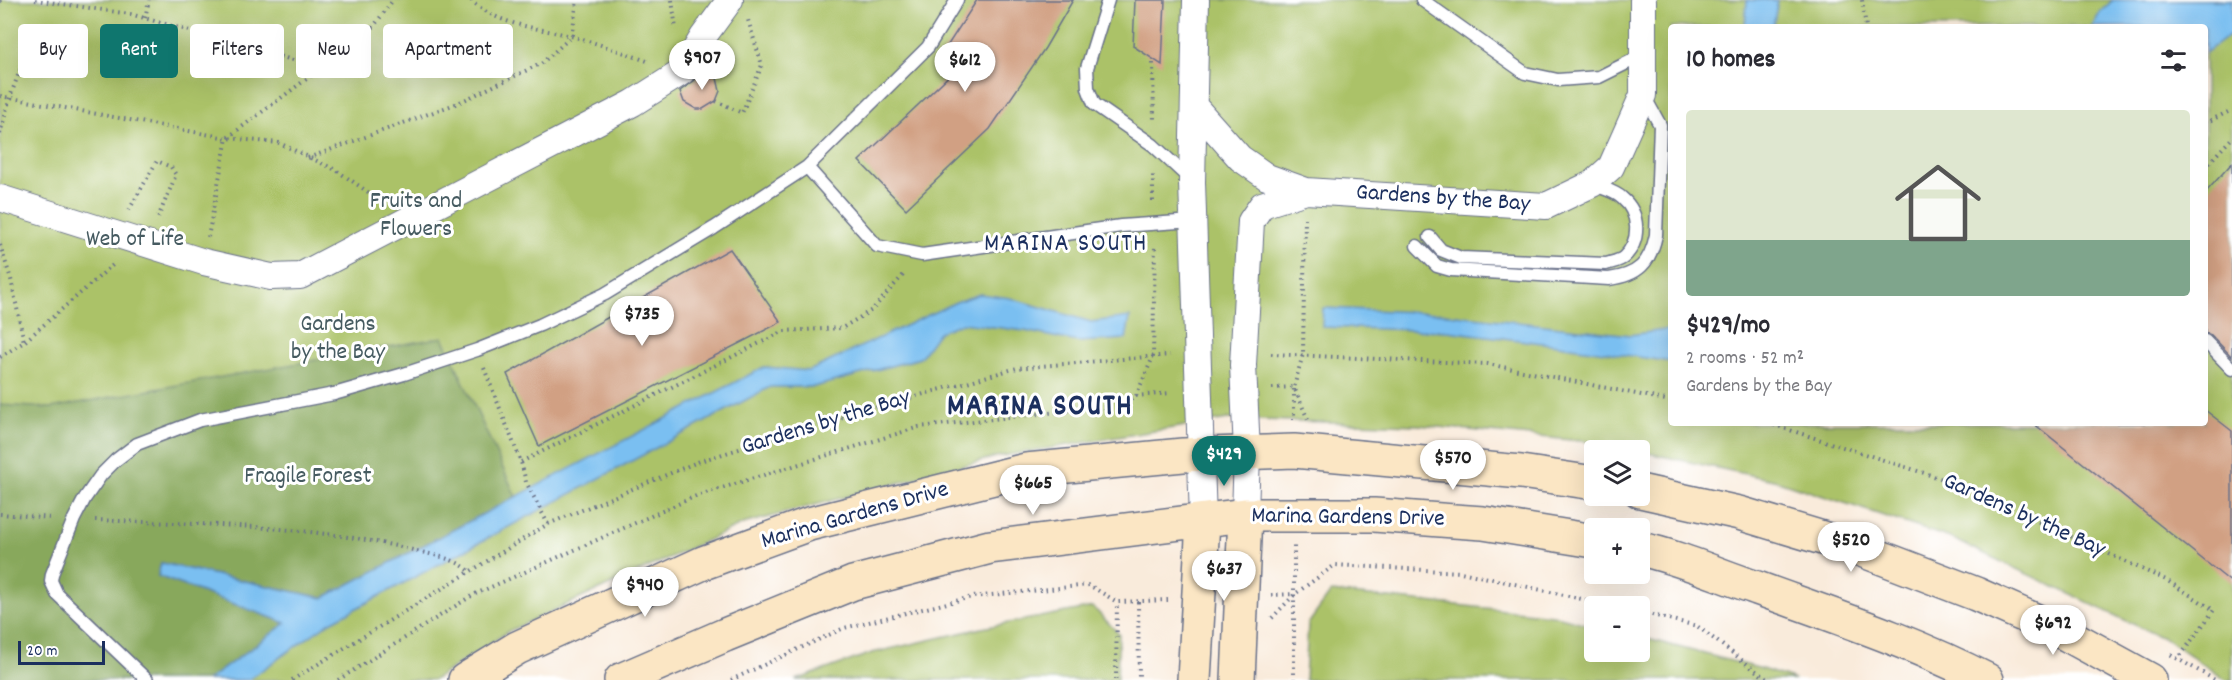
<!DOCTYPE html>
<html lang="en">
<head>
<meta charset="utf-8">
<style>
	body { margin:0; font-family:Dekko,sans-serif; background:#f7f7f7; color:#2b2b33; height:100vh; display:flex; flex-direction:column; font-size:22px; white-space:nowrap }
	* { box-sizing:border-box; margin:0 }
	p { font-size:20px; color:#7c7c81 }
	.icon { flex:none; width:33px; height:33px; fill:none; stroke:currentColor; stroke-width:2; stroke-linecap:round; stroke-linejoin:round }
	.map { position:relative; flex:1; overflow:hidden }
	.details { position:absolute; left:1668px; top:24px; width:540px; height:402px; display:flex; flex-direction:column; background:#fff; border-radius:6px; box-shadow:0 6px 24px #0002 }
	.details>* { flex:none }
	.hud { position:absolute; left:18px; top:24px; width:570px; height:54px; display:flex; gap:12px }
	.fabs { position:absolute; left:1584px; top:440px; display:grid; gap:12px }
	.fabs a { display:grid; place-items:center; width:66px; height:66px; border-radius:6px; background:#fff; box-shadow:0 6px 24px #0002; font-size:30px }
	.scale { position:absolute; left:18px; bottom:15px; width:87px; box-sizing:border-box; padding-left:6px; border:3px solid #1b2f5e; border-top:0; font-size:16px; line-height:21px; white-space:nowrap; color:#1b2f5e; -webkit-text-stroke:4px #fff; paint-order:stroke }
	.price { position:absolute; translate:-50% -51px; padding:0 14px; border-radius:21px; background:#fff; color:#222; font-size:20px; line-height:39px; filter:drop-shadow(0 2px 3px #0008) }
	.price::after { content:''; position:absolute; left:50%; top:36px; width:18px; height:14px; margin-left:-9px; background:inherit; clip-path:polygon(0 0,100% 0,50% 100%) }
	.price.current { background:#0f766e; color:#fff }
	ul { padding:0; list-style:none }
	li { display:grid; align-content:center; gap:12px; height:318px; padding:0 18px }
	li span { display:grid; place-items:center; height:186px; border-radius:6px; color:#555 }
	li>.icon { margin-inline-start:auto }
	span .icon { width:108px; height:108px; fill:#fffc; stroke-width:1 }
	li b { font-size:26px }
	h2 { display:flex; justify-content:space-between; align-items:center; height:72px; padding:0 18px; font-size:26px }
	.tag { padding:0 21px; border-radius:6px; background:#fff; box-shadow:0 6px 24px #0002; font-size:21px; line-height:54px }
	.tag.current { background:#0f766e; color:#fff }
	.map>svg:first-child { display:block }
	.green { fill:#abc267; stroke:#637862; stroke-width:1.5; fill-rule:evenodd }
	.forest { fill:#88a85c; stroke:#526c5d; stroke-width:1.5 }
	.water { fill:#7abff1; stroke:#4a77a8; stroke-width:1.5 }
	.building { fill:#d1a083 }
	.lines { fill:none; stroke-linecap:round; stroke-linejoin:round }
	.lane-casing { stroke:#69718a; stroke-width:15 }
	.street-casing { stroke:#69718a; stroke-width:28 }
	.secondary-casing { stroke:#69718a; stroke-width:36 }
	.path { stroke:#69718a; stroke-width:4; stroke-dasharray:1.5 4.5; stroke-linecap:butt }
	.lane { stroke:#fff; stroke-width:12 }
	.street { stroke:#fff; stroke-width:26 }
	.secondary { stroke:#fbe6c4; stroke-width:33 }
	.labels { text-anchor:middle; dominant-baseline:central; stroke-width:6; stroke-linejoin:round; paint-order:stroke }
	.street-label { font-size:24px; fill:#1b2f5e; stroke:#fff }
	.park-label { font-size:24px; fill:#465b61; stroke:#fff }
	.neighbourhood-label { font-size:26px; letter-spacing:1.5px; fill:#1b2f5e; stroke:#fff }
	.district-label { font-size:30px; font-weight:bold; letter-spacing:1.5px; fill:#1b2f5e; stroke:#fff }
</style>
</head>
<body>
<div class="map">
<svg width="2232" height="680" viewBox="0 0 2232 680">
	<rect width="100%" height="100%" fill="#fff"/>
	<filter id="ink" filterUnits="userSpaceOnUse"><feTurbulence type="fractalNoise" baseFrequency=".0167" numOctaves="2"/><feDisplacementMap in="SourceGraphic" scale="12" xChannelSelector="R" yChannelSelector="G"/><feConvolveMatrix kernelMatrix="1 2 1 2 8 2 1 2 1" color-interpolation-filters="sRGB"/></filter>
	<filter id="wash" filterUnits="userSpaceOnUse"><feTurbulence type="fractalNoise" baseFrequency=".008" numOctaves="4" result="noise"/><feDisplacementMap in="SourceGraphic" scale="24" xChannelSelector="R" yChannelSelector="G"/><feGaussianBlur stdDeviation="1.35" result="paint"/><feColorMatrix in="noise" values="0 0 0 0 0 0 0 0 0 0 0 0 0 0 0 0 0 1.4 0 .05"/><feComposite in="paint" operator="in"/></filter>
	<g filter="url(#wash)">
		<rect width="100%" height="100%" fill="#f9ebdb"/>
		<path class="green" d="M0,0H2232V680H2226L2167,640L1953,539L1778,481L1601,443L1418,425L1228,419L996,457L743,524L509,631L434,680H0ZM1671,27H2205V423H1671Z
			M1331,592L1553,615L1594,626V651H1640V637L1762,669L1795,680H1305L1308,624Z
			M1093,607L1119,634L1117,680H796L872,653L982,628Z"/>
		<path class="forest" d="M443,337L516,497L323,598L161,563L158,576L286,623L208,680H0V405L51,408Z"/>
		<path class="water" d="M1747,0H1778L1773,27H1745Z
			M2113,0H2232V33L2205,53V27H2092L2101,11Z
			M980,294L1010,298L1091,322L1130,317L1126,339L1078,342L1025,331L962,323L939,332L920,358L814,387H770L329,623L248,680H208L286,623L158,576L161,563L323,598L764,367L809,371L956,302Z
			M1323,308L1439,313L1630,335L1671,329V362L1558,345L1447,331L1322,327Z"/>
		<g id="blocks">
			<path class="building" d="M977,0H1073L1045,48L990,129L906,209L859,161L957,68L940,57Z
				M1135,0H1165L1162,65L1133,46Z
				M701,69L713,73L717,78L720,91L716,101L703,109H696L684,102L680,91L695,80Z
				M2232,163V357L2211,335L2205,333V193Z
				M730,249L781,322L539,446L507,374Z
				M2205,410L2232,431V583L2033,423H2205Z"/>
		</g>
	</g>
	<g filter="url(#ink)">
		<use href="#blocks" fill-opacity="0" stroke="#69718a" stroke-width="1.5"/>
		<g class="lines">
			<defs>
				<path id="lane" d="M1108,0L1087,68L1088,88L1094,104L1153,145L1192,181
					M1422,0L1525,73L1558,80L1599,77L1643,55
					M807,167L877,246L922,255L1121,226L1193,221
					M1430,237L1441,250L1461,258L1606,264C1612,262 1620,261 1624,257C1641,241 1640,213 1622,198C1615,191 1601,188 1592,184
					M1417,246L1437,266L1451,270L1609,279C1638,275 1650,264 1656,235L1660,125L1644,96
					M2205,341L2232,369
					M147,680L57,594L51,581L52,574L74,519L85,498L101,475L116,460L137,444L200,420L334,394L404,374L477,350L540,325L605,294L714,228L807,167L928,47L957,0"/>
				<path id="street" d="M1196,0L1192,182L1203,521
					M1194,106L1240,158L1267,177L1306,191L1546,206L1592,184L1611,167L1643,95V0
					M0,198L204,262L271,277L300,276L633,103L682,72L703,37L730,0
					M1245,515L1247,452L1243,365L1251,221L1262,205L1306,191"/>
				<path id="secondary" d="M1640,491L1739,513L1859,549L1976,594L2066,634L2150,680
					M1640,549C1676,556 1721,576 1757,588C1834,616 1913,642 1987,680
					M465,680L517,648L703,563L809,524L1026,470L1183,455L1294,451L1521,472L1594,483
					M621,680L725,635L853,583L990,547L1245,515H1374L1454,521L1483,523L1594,541
					M1194,680L1203,521
					M1238,680L1245,515"/>
			</defs>
			<use href="#lane" class="lane-casing"/>
			<use href="#street" class="street-casing"/>
			<use href="#secondary" class="secondary-casing"/>
			<path class="path" d="M35,0L130,14L321,68L344,67L393,0
				M471,0C498,26 536,27 571,36C597,43 622,52 647,61
				M672,0L676,29
				M1862,0L1866,27
				M0,1L5,0
				M145,18L149,0
				M1153,63L1154,121
				M0,96L227,138L279,143L336,170L384,203
				M716,101L742,113L762,65L748,20
				M2205,123L2232,110
				M0,134L10,97L26,54L39,53
				M308,158L458,103L542,63L572,36L577,0
				M2205,167L2232,138
				M1153,201V175
				M129,210L157,161L171,167L176,175L157,220
				M1305,218L1303,354L1294,387L1309,422
				M208,237L227,138L320,69
				M0,245L11,279L24,342
				M1271,354L1488,364L1671,401
				M0,357L24,342L115,263
				M484,368L521,462L526,482L548,524
				M1272,388L1294,387V420
				M1136,396L1171,393
				M1768,423L1949,481L2166,580L2214,610L2178,659
				M521,462L784,331L842,328L872,310L906,272
				M0,514L52,518
				M95,520C203,525 312,524 417,551C437,556 455,558 471,572
				M1271,595L1295,594
				M1138,602L1139,680
				M1640,612L1697,626L1768,680
				M1272,618L1295,594L1335,565L1461,572L1613,606
				M2171,655L2215,680
				M292,680L548,524L700,461L859,412L1017,368L1170,355
				M338,680L473,595L696,496L919,427L1122,405L1136,396L1153,357L1155,244
				M731,680L844,628L972,597L1089,585L1117,602L1168,600
				M1116,680L1117,602
				M1294,680V544"/>
			<use href="#lane" class="lane"/>
			<use href="#street" class="street"/>
			<use href="#secondary" class="secondary"/>
		</g>
	</g>
	<g class="labels">
		<g class="street-label">
			<text transform="translate(1443 199) rotate(4)">Gardens by the Bay</text>
			<text transform="translate(826 423) rotate(-17)">Gardens by the Bay</text>
			<text transform="translate(855 516) rotate(-16)">Marina Gardens Drive</text>
			<text transform="translate(2024 516) rotate(24)">Gardens by the Bay</text>
			<text transform="translate(1348 518) rotate(1)">Marina Gardens Drive</text>
		</g>
		<g class="park-label">
			<text x="416" y="202">Fruits and<tspan x="416" dy="28">Flowers</tspan></text>
			<text x="135" y="240">Web of Life</text>
			<text x="338" y="325">Gardens<tspan x="338" dy="28">by the Bay</tspan></text>
			<text x="308" y="477">Fragile Forest</text>
		</g>
		<g class="neighbourhood-label">
			<text x="1066" y="244">MARINA SOUTH</text>
		</g>
		<g class="district-label">
			<text x="1040" y="408">MARINA SOUTH</text>
		</g>
	</g>
</svg>
<div class="fabs">
<a><svg class="icon" aria-label="layers" viewBox="0 0 24 24"><path d="M12 4l9 5-9 5-9-5zM3 14l9 5 9-5"/></svg></a>
<a>+</a>
<a>−</a>
</div>
<div class="scale">20 m</div>
<b class="price" style="left:702px;top:91px">$907</b>
<b class="price" style="left:965px;top:93px">$612</b>
<b class="price" style="left:642px;top:347px">$735</b>
<b class="price current" style="left:1224px;top:487px">$429</b>
<b class="price" style="left:1453px;top:491px">$570</b>
<b class="price" style="left:1033px;top:516px">$665</b>
<b class="price" style="left:1851px;top:573px">$520</b>
<b class="price" style="left:1224px;top:602px">$637</b>
<b class="price" style="left:645px;top:618px">$940</b>
<b class="price" style="left:2053px;top:656px">$692</b>
<div class="hud">
<a class="tag">Buy</a>
<a class="tag current">Rent</a>
<a class="tag">Filters</a>
<a class="tag">New</a>
<a class="tag">Apartment</a>
</div>
<section class="details">
<h2>10 homes<svg class="icon" aria-label="filters" viewBox="0 0 24 24"><path d="M4 7h16M4 17h16"/><circle cx="9" cy="7" r="2"/><circle cx="15" cy="17" r="2"/></svg></h2>
<ul>
<li><span style="background:linear-gradient(#dfe7d0 70%,#7fa58c 0)"><svg class="icon" aria-label="home" viewBox="0 0 24 24"><path d="M3 11l9-7 9 7M6 9v11h12V9"/></svg></span><div><b>$429/mo</b><p>2 rooms · 52 m²</p><p>Gardens by the Bay</p></div></li>
</ul>
</section>
</div>
</body>
</html>
